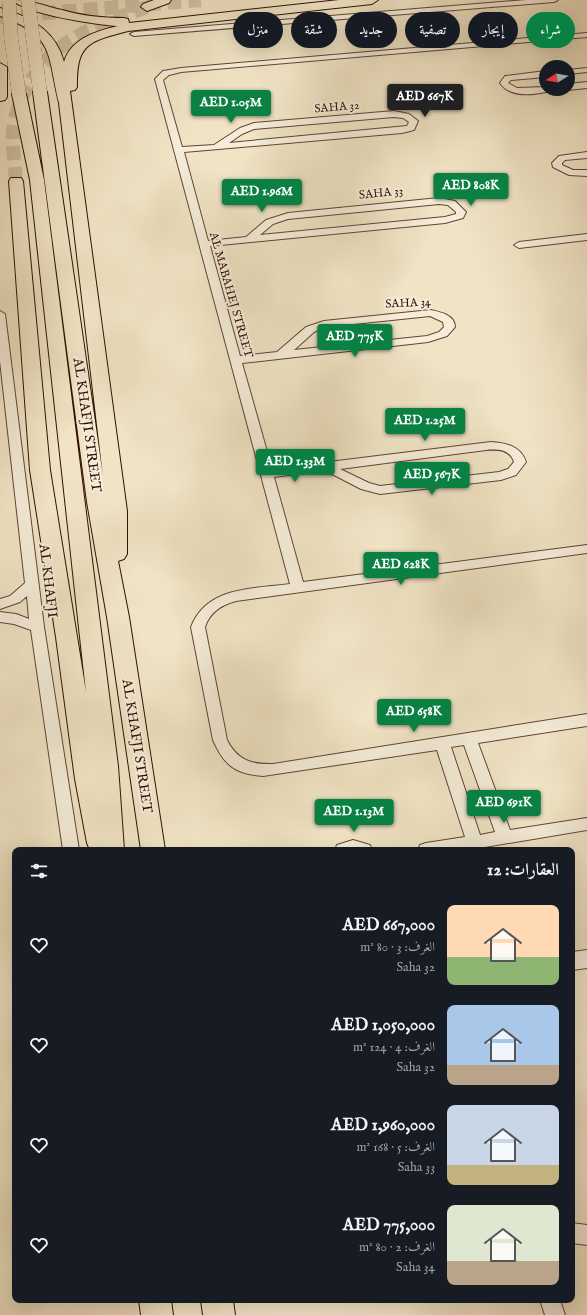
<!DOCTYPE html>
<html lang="ar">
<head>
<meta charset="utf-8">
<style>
	body { margin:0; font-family:"IM FELL English",Amiri,serif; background:#242831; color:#f1f3f6; direction:rtl; height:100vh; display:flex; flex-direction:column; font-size:15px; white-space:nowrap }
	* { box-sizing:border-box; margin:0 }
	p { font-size:13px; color:#9ea1a6 }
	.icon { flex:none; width:22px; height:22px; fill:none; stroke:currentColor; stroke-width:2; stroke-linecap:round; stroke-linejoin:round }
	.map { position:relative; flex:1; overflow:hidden; direction:ltr }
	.drawer { position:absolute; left:12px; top:847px; width:563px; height:456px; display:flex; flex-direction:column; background:#171b24; border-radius:8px; box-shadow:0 4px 16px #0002; direction:rtl }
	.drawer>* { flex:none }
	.hud { position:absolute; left:12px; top:12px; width:563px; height:36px; direction:rtl; display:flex; gap:8px }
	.needle { width:26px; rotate:259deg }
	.controls { position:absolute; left:539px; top:60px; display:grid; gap:8px }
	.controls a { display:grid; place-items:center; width:36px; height:36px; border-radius:50%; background:#171b24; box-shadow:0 4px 16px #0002; font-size:20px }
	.price { position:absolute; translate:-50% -34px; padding:0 9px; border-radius:4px; background:#0b8043; color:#fff; font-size:13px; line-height:26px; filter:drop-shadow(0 1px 2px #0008) }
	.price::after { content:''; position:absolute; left:50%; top:24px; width:12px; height:9px; margin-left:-6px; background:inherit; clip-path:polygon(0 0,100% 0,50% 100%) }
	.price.current { background:#222; color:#fff }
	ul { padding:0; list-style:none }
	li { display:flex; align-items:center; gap:12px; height:100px; padding:0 16px }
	li span { display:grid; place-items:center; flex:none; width:112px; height:80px; border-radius:8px; color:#555 }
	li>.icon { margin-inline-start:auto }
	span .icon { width:48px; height:48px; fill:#fffc; stroke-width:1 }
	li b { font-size:17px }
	h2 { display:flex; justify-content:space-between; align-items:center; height:48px; padding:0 16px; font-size:17px }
	.pill { padding:0 14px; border-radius:18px; background:#171b24; box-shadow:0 4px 16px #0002; font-size:14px; line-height:36px }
	.pill.current { background:#0b8043; color:#fff }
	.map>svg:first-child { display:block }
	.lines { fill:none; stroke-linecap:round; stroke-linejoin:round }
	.trunk-tunnel { stroke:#d3c4a8; stroke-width:14; stroke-dasharray:14 7; stroke-linecap:butt }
	.minor-casing { stroke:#604535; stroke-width:2 }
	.tertiary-casing { stroke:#604535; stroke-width:2 }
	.trunk-casing { stroke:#301005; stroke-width:2 }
	.minor { fill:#f5edd9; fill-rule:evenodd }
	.tertiary { fill:#f5edd9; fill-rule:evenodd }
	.trunk { fill:#f0e4c5; fill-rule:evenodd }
	.trunk-bridge-casing { stroke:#301005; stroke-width:14; stroke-linecap:butt }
	.trunk-bridge { stroke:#f0e4c5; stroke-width:14 }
	.labels { text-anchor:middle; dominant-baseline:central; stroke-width:4; stroke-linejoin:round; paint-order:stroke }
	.far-street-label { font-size:12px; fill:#301005; stroke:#f5edd9 }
	.street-label { font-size:14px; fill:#301005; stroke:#f5edd9 }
</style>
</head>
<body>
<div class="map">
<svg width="587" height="1315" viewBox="0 0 587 1315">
	<rect width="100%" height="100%" fill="#f0e4c5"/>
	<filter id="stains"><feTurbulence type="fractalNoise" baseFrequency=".005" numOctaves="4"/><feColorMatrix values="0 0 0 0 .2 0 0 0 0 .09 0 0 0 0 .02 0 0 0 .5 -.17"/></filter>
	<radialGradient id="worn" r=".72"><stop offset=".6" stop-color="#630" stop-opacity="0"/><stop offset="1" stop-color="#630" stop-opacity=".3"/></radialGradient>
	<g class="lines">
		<path class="trunk-tunnel" d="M0,17L201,0
			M16,181C15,165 12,148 13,132C14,116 20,100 28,86C54,38 99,25 147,7"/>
		<defs>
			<path id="minor" d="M526,0H558L554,2L134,36L130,34L134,32Z
				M587,33V37L181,72L169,75L163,80L182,147L214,145L240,128L254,123L394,111L409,114L418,121L414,130L402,133L184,152L208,241L246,237L266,220L288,213L439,198L455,201L466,212L463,218L445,223L210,246L240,356L277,352L306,327L324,321L431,310C440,312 455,315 455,327L447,336L428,342L242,363L272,469L491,442C506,443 521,446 526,462L516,475L501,480L380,494L361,489L334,475L320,471L274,477L303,582L587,545V553L236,601C221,605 210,612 205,627L227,740C237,760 252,765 273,764L587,714V726L478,743L510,830L587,818V830L467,850H418L420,845L426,843L465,837L437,750L263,776C235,774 224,765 213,740L191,627C207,586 253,589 290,584L155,79L163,71L181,68ZM394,117L403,118L409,122L407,126L229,143L242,134L254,129ZM439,204L448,205L456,212V214L445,217L260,235L273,224L288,219ZM430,316L443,322L444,327L439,332L427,336L294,350L314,332L325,327ZM486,450C497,449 510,449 514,462L508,469L499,472L380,486L369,483L340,469ZM464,745L495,832L480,835L451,747Z
				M587,68V72L568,74V70Z
				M546,71V77L511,80L508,83L517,88L546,87V89H551L550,91C534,95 510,98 500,83L505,76Z
				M587,82V88L568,90L566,89H568V84Z
				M587,152V158L565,160L562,163V165L573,170H587V176L569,175L553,167L552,163L559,156Z
				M587,234V240L519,248L514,245L519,242Z
				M0,311L5,314L44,627L79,850H63L31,630L14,624L0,622V612L16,614L29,619L27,596L20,602L0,609V599L10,596L25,583L0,361Z
				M353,840L370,845L372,850H335L337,845Z
				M572,1223L587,1225V1245L572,1243Z
				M540,1300H560L565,1315H545Z"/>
			<path id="tertiary" d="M587,950V968L572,970V952Z"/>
			<path id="trunk" d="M13,0C33,0 43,6 62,10C82,16 103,18 124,18L128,19L129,23L339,0H378L372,4L128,31C89,41 76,44 77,87L75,90L70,91L127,511V554L124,559L118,561L129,617L165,850H141L107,617L87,502L33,92L35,89H45L47,92L103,476L59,103C47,53 55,36 0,16V8C30,16 56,31 64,62C71,38 97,31 118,26C99,25 23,14 13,0Z
				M154,0H171L169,3L147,11L141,7L143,4Z
				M0,63L7,67V97L5,100L0,101Z
				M19,90L24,91L26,94L44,180L118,766L124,850H90L87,843L75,779L56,637L30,470L9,181L11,178H21L23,181L50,470L86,692L30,180L12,94L14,91Z
				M139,1300H171L173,1315H141Z
				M201,1300H233L235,1315H203Z"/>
		</defs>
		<use href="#minor" class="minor-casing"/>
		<use href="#tertiary" class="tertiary-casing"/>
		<use href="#trunk" class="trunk-casing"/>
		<use href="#minor" class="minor"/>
		<use href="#tertiary" class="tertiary"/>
		<use href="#trunk" class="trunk"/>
		<defs>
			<path id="trunk-bridge" d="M9,0L11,38L19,94
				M28,0L40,92"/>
		</defs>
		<use href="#trunk-bridge" class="trunk-bridge-casing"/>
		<use href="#trunk-bridge" class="trunk-bridge"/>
	</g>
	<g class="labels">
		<g class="far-street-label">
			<text transform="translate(337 107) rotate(-5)">SAHA 32</text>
			<text transform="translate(381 193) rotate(-6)">SAHA 33</text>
			<text transform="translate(231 295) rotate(74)">AL MABAHEJ STREET</text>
			<text transform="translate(408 303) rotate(-3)">SAHA 34</text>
		</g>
		<g class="street-label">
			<text transform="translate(87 425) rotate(82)">AL KHAFJI STREET</text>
			<text transform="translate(48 581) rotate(83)">AL KHAFJI</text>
			<text transform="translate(137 746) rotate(81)">AL KHAFJI STREET</text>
		</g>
	</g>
	<rect width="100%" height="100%" filter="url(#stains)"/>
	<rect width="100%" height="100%" fill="url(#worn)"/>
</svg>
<div class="controls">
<a><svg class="needle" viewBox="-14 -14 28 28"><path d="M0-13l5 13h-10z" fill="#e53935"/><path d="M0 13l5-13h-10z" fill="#9ea1a6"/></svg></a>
</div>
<b class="price current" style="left:425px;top:118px">AED 667K</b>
<b class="price" style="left:231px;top:124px">AED 1.05M</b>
<b class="price" style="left:471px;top:207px">AED 808K</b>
<b class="price" style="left:262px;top:213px">AED 1.96M</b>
<b class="price" style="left:355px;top:358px">AED 775K</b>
<b class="price" style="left:425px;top:442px">AED 1.25M</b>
<b class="price" style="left:295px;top:483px">AED 1.33M</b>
<b class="price" style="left:432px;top:496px">AED 567K</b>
<b class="price" style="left:401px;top:586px">AED 628K</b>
<b class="price" style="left:414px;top:733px">AED 658K</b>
<b class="price" style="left:504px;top:824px">AED 691K</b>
<b class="price" style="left:354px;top:833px">AED 1.13M</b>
<div class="hud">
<a class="pill current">شراء</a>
<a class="pill">إيجار</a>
<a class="pill">تصفية</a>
<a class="pill">جديد</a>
<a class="pill">شقة</a>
<a class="pill">منزل</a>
</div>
<section class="drawer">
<h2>العقارات: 12<svg class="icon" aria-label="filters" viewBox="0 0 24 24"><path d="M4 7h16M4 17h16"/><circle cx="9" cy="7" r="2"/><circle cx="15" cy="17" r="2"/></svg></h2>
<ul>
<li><span style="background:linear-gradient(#ffd9b3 65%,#8fb573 0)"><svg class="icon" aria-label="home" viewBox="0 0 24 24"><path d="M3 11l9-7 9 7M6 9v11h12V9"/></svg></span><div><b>AED 667,000</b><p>الغرف: 3 · 80 m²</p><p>Saha 32</p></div><svg class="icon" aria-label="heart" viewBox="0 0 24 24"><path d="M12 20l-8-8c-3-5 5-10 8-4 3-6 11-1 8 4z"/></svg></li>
<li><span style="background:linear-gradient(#a9c7e8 75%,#b9a48a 0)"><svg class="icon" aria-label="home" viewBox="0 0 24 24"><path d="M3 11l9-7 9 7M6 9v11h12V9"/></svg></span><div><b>AED 1,050,000</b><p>الغرف: 4 · 124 m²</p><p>Saha 32</p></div><svg class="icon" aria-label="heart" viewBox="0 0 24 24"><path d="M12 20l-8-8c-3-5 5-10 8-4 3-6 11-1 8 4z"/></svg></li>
<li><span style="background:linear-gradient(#c9d6e8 75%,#c2b280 0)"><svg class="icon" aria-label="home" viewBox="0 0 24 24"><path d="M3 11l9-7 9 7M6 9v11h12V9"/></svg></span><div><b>AED 1,960,000</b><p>الغرف: 5 · 168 m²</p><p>Saha 33</p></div><svg class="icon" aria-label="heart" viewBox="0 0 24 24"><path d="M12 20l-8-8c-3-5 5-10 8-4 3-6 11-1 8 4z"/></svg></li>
<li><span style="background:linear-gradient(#dfe7d0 70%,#b9a48a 0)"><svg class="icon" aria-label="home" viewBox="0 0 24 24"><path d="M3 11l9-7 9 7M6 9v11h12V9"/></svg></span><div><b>AED 775,000</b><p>الغرف: 2 · 80 m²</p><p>Saha 34</p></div><svg class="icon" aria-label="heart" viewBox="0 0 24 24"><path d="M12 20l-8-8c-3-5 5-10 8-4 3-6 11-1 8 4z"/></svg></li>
</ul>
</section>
</div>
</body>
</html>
